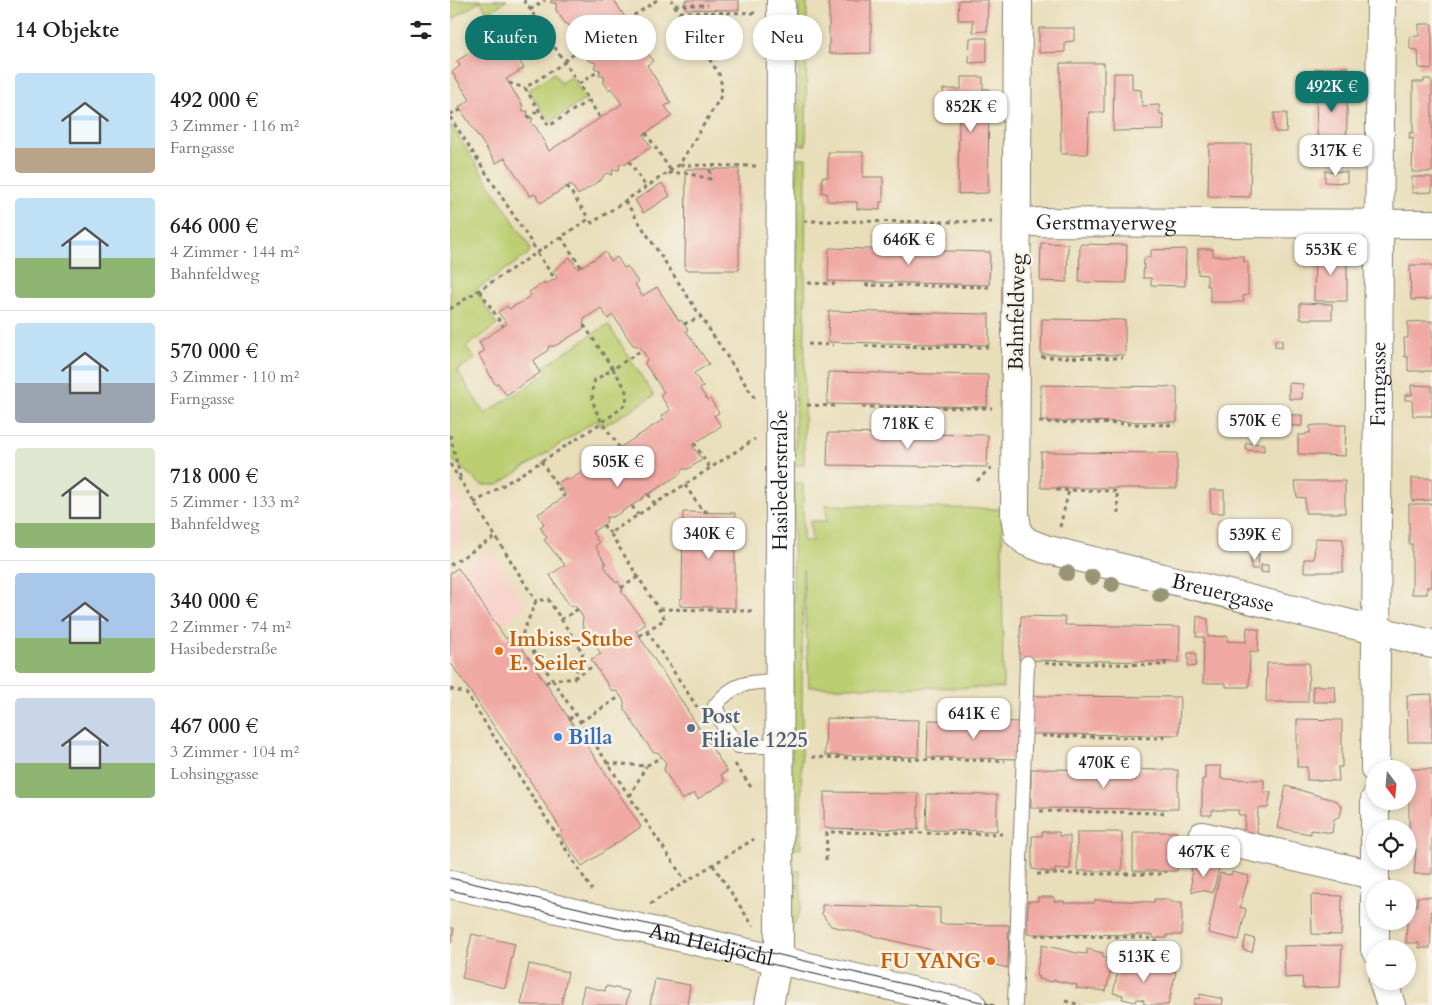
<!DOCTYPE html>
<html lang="de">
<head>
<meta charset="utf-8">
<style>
	body { margin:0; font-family:Cardo,serif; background:#f2f2f2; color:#222; height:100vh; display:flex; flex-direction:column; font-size:19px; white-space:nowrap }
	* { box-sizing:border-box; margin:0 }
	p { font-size:16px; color:#767676 }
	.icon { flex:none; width:28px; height:28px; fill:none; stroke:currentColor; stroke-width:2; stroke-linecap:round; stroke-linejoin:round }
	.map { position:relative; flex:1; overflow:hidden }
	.details { display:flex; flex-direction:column; background:#fff; width:450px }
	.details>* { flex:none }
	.hud { position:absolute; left:15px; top:15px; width:475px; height:45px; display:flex; gap:10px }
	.needle { width:32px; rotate:164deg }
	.fabs { position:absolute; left:916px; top:760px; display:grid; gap:10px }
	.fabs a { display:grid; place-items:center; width:50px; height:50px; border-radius:50%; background:#fff; box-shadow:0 2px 8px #0003; font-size:25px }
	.price { position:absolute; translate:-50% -42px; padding:0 11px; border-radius:10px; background:#fff; color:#222; font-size:16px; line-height:32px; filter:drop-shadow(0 1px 2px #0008) }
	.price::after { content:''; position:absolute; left:50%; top:30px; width:15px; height:11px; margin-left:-8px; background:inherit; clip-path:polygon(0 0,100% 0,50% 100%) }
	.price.selected { background:#0f766e; color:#fff }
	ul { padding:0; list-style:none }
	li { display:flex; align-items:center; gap:15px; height:125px; padding:0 15px }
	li+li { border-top:1px solid #e0e0e0 }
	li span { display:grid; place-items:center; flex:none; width:140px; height:100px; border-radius:5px; color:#555 }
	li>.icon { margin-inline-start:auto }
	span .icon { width:60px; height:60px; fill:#fffc; stroke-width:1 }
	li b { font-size:21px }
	h2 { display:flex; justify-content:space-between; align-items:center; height:60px; padding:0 15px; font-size:21px }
	.tag { padding:0 18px; border-radius:22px; background:#fff; box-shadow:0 2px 8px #0003; font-size:18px; line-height:45px }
	.tag.selected { background:#0f766e; color:#fff }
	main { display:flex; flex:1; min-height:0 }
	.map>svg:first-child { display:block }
	.built { fill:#f7d1c9 }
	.green { fill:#bcce71; stroke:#6c7546 }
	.building { fill:#f0a8a3 }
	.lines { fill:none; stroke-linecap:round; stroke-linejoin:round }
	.service-casing { stroke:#827d6b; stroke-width:16 }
	.minor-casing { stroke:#827d6b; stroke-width:30 }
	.path { stroke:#827d6b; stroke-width:3; stroke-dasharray:4 4; stroke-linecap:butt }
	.service { stroke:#fff; stroke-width:14 }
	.minor { stroke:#fff; stroke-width:28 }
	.tram { stroke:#1c1c1c; stroke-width:1 }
	.tree { fill:#979574 }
	.food-dot { fill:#e8710a; stroke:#f7f3e8; stroke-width:2 }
	.service-dot { fill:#5c6f8a; stroke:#f7f3e8; stroke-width:2 }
	.shop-dot { fill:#3f7fe0; stroke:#f7f3e8; stroke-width:2 }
	.labels { text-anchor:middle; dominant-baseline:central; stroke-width:5; stroke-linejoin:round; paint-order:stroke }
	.street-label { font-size:21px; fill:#1c1c1c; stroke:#f7f3e8 }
	.food-label { font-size:21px; font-weight:bold; fill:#c56008; stroke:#f7f3e8; text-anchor:start }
	.service-label { font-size:21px; font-weight:bold; fill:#4e5e75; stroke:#f7f3e8; text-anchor:start }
	.shop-label { font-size:21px; font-weight:bold; fill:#366cbe; stroke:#f7f3e8; text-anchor:start }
</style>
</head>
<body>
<main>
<section class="details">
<h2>14 Objekte<svg class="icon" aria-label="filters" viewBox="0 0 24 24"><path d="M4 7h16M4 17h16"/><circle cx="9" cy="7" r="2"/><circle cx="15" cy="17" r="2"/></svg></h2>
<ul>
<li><span style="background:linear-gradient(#bfe0f5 75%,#b9a48a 0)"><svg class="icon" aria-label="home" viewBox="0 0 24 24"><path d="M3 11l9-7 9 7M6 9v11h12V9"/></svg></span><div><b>492 000 €</b><p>3 Zimmer · 116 m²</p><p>Farngasse</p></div></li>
<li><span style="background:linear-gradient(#bfe0f5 60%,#8fb573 0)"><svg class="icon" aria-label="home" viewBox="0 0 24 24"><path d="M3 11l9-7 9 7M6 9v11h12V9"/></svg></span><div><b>646 000 €</b><p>4 Zimmer · 144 m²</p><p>Bahnfeldweg</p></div></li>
<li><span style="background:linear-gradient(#bfe0f5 60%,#9aa5b1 0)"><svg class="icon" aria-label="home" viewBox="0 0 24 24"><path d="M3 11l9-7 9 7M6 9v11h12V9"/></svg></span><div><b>570 000 €</b><p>3 Zimmer · 110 m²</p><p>Farngasse</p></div></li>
<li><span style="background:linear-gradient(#dfe7d0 75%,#8fb573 0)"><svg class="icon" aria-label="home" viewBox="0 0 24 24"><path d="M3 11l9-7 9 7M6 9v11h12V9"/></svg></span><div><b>718 000 €</b><p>5 Zimmer · 133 m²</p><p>Bahnfeldweg</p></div></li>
<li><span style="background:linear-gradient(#a9c7e8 65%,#8fb573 0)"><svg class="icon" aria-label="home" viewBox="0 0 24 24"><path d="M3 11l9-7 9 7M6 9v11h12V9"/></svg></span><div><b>340 000 €</b><p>2 Zimmer · 74 m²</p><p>Hasibederstraße</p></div></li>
<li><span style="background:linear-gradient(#c9d6e8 65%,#8fb573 0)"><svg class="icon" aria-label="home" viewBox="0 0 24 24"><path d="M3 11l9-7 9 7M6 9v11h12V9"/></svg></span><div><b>467 000 €</b><p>3 Zimmer · 104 m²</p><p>Lohsinggasse</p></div></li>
</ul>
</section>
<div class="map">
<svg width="982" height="1005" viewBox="0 0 982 1005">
	<rect width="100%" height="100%" fill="#f7f3e8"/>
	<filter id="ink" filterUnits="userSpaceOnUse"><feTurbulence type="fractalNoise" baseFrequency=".02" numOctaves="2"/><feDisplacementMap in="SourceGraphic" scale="10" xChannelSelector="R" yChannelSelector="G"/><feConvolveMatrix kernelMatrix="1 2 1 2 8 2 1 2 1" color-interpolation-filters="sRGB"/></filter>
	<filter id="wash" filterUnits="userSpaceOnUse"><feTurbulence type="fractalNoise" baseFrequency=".0096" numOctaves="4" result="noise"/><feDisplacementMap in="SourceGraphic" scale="20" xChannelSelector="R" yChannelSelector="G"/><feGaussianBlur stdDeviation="1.12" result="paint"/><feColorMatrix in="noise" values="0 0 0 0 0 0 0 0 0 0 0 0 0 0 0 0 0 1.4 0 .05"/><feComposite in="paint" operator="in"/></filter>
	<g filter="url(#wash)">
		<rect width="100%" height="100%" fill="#e9deba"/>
		<path class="built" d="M0,484L15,506L9,510L11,544L0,551Z
			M42,549L77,607L47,626L8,568Z"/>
		<path class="green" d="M0,0H57L38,13L30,1L0,21Z
			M349,0H357L356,145H348Z
			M104,73L111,83L121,76L136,99L100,122L78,90Z
			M0,124L79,245L80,251L77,255L26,290L47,325L16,347L25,359L7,370L35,414L98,372L93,367L158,324L204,396L152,427L147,420L48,485H31L0,458Z
			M347,158H356L354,465L345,466Z
			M344,483H353V541H362L360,521H377L376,505L552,509L553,688L359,687L353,570L351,849H341Z
			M341,871H350C350,892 357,919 336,929Z"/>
		<g id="blocks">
			<path class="building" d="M101,0H164L203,61L197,65L221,103L215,106L222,116L193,135L201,147L176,164H170L169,170L163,169L162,175L155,173L152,179L128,195L121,184L91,203L85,194L80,196L55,158L46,163L9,107L20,100L2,72L10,66L7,61L46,36L55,50L60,46L74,68L56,79L72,104L73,111H78L77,118H83L81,123L86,127L99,151L172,104L161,88L159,90L154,83V76H149L150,70L144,68L146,63L138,60L131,47V40L125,39L126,33L120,31L122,27L115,23L106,10V3H101Z
				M235,0H289V10L235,9Z
				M379,0H421V53L379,54Z
				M509,0H538L537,31L523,32V20H508Z
				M969,24H982V69L969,68L968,50L960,49V37L969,36Z
				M589,28H624V41L615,42V52L589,53Z
				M520,38H537V62L519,63Z
				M610,63H654V112H639L637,154H611Z
				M898,67L896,166H882L881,156H868L865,69Z
				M664,73H682V89L691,90L692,106L709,105L710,114H713L714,130L663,131Z
				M511,77H533V89H539L538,193L508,194L509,118H495L493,89H511Z
				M974,79H980L982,82V172H962L963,138L959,139L960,132L963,133V82H974Z
				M824,113H837L836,132H825Z
				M759,144H801L800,197L758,196Z
				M378,152H413V177H433V202H430V210L407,209V202L377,201V193H372V177H378Z
				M236,169H289V270H235Z
				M875,171L897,172V183L875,182Z
				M962,177H982V192L962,193Z
				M212,183L220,196L193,213L185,200Z
				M591,243L618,244L617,282L590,281Z
				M630,244L677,245L676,283L629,282Z
				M379,248L540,252L539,285L378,281Z
				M736,249L735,286L701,285V278H693L694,258L701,257V250Z
				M748,249H763V256H794V262H798V295L793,296L794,302H760V286H757V275L748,274Z
				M865,250H897V301H864Z
				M155,252L161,261L167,257L174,268L177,266L188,282L185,284L192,296L207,287L229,321L231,320L234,324L238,330L236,331L259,364L244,373L253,387L250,389L258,401L260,399L269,413L264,416L271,426L242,445L252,460L238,469H232L230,474L200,493L196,494L192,499L163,517H157L156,523L142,532L149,543L145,546L156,564L154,566L166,583L168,581L173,591H171L196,624L186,631L277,771L271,775L275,782L248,799L244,793L232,800L214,770L216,763L209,753L202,751L174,709V701L168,692L161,690L141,659L151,654L132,625L133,618L128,609L125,606L119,605L100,575L115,565L94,540L97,538L90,527L94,524L88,514L116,496L108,483L116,478L118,481L214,419L211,416L220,410L210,395L214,392L195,364L197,358L190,347L183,345L163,315L158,319L151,308L134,319L133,329L105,346H99L97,351L83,361L90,373L56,395L48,383L45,384L29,355L34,351L29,342L57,324L48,312L57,306L59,309L70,303L81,295L79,292L95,282L96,284L105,279L107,277L103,271L120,257L128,269Z
				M960,265H982V299L961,300Z
				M850,303L882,304V319H850Z
				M379,311L539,314V345L378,342Z
				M592,319L675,320V355L591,354Z
				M982,321V371H958V357H955L954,338H958V322Z
				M825,340H832V348L825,347Z
				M378,372L538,375L537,407L377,404Z
				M839,383L853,384L852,399H839Z
				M591,385L727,387V422L591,421Z
				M961,385L982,386V416H963L962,400H955V395H962Z
				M831,415H852V426H831Z
				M866,425H896L895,456L848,454V435H856V433H860V426Z
				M378,433L538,435L537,467L377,465Z
				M796,443L814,444V451L796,450Z
				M591,452L727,453V488H591Z
				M962,478H982V500L962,501Z
				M845,481H895V513H855V498L847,497Z
				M760,490H774V513H761Z
				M959,504H982V587H977V594H962V544H959Z
				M233,512L285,513V608L230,606V599L232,598Z
				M772,520L801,521V548L771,547Z
				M865,538L893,539V572H854V559H864Z
				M801,553L809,554L808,569H801Z
				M811,565H818V573L811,572Z
				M8,568L56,639L63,634L191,827L132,866L109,834L112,831L63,754L0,662V573Z
				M571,616L615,617V625L730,627L729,662L569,660Z
				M747,616L758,619V637L778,636L777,641L796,642L797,627L809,630L808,652L800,651L799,687H776V683H753L754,637H746Z
				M738,653H746V666L738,667Z
				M817,663H859L858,702H816Z
				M863,686H885L886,702H863Z
				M982,694V742H958L957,695Z
				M582,696L730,697L729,735L581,734Z
				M376,718L469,720L468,757L375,755Z
				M847,719L892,720V767H888L889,781L857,780V767H847Z
				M478,720L571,722V759L477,757Z
				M755,766H771V779L814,780V792H821L818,808H808L807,837L794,834L795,815H789L788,810H762V815H752V779H755Z
				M581,769L728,770V809L581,808Z
				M959,769H982V874H964L966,849H959Z
				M836,786L887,801L892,808L890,816L884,819L882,833L861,830V834L827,828Z
				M374,792L468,793V830L374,828Z
				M477,794L547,795V831L476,830Z
				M592,832H609V836H620V869H605V872H598L582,869V836H592Z
				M627,832H672V871H627Z
				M683,832H727V871H683Z
				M741,863L769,868L763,893L752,890L742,892Z
				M782,872L799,876L790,907L796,909L789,940L758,933L770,873L781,875Z
				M861,895L892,896L891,935L862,934Z
				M588,897H604V901H614V903H644L645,900L704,902V899H720V902H732V935H717V938H703V935L577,934L578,901H588Z
				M967,897H982L980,948H969V943H956L958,906H967Z
				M372,905L490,908V924L559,925L558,968L381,926L372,914Z
				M0,928H4L1,943H0Z
				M22,934L65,944L55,988L12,978Z
				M796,936L805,939L802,952L793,950Z
				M592,945L627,953L637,954V949L653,953L652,957L663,960L656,991L626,988L627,985L604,980L603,982L588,979L589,977L586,976Z
				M892,945L890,987L853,988L852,977L835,978L834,946Z
				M671,959L726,972L718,1005H700L693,1003L694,1000L687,999L686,1002L672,999L673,995L663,993Z
				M79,964L118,972L111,1005H71Z
				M205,979L240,985L237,1005H200Z
				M134,986L155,991L156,986L179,991L176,1005H130Z
				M750,994L773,999L772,1005H744L745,998L749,999Z"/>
		</g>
	</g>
	<g filter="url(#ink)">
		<use href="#blocks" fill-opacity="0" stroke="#827d6b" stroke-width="1"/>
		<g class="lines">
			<defs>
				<path id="service" d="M328,746H288L274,727L265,706C283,682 299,682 328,681
					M565,1005L577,663"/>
				<g id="minor">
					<path id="s1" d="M568,0L565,515L568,534L577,542L595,549L982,644"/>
					<path id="s2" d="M568,222L982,224"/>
					<path id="s3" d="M925,769L931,0"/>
					<path d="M925,799V949"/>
					<path d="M752,836L924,875"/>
					<path id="s4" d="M0,884L522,1005"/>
					<path d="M933,981L941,1005"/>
					<path id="s5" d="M319,1005L329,954L331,0"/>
				</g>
			</defs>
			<use href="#service" class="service-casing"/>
			<use href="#minor" class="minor-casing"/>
			<path class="path" d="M74,0L139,100L99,126L75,88L115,62
				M225,5H258
				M80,10L95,0
				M229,12L308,13
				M177,20L207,0
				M114,61L132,49
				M59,83L75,88
				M129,84L150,70
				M139,100L150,118
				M0,114L11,110
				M0,117L88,253
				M77,118L89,110
				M196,133L221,171
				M179,161L196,187
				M230,165L306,166
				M218,173H236L260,179V166
				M117,186L139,219
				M175,201L305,399
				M354,221L542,222
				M111,237L131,267
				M87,253L105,279
				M358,283L385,284
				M415,285L541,287
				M30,291L53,326
				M0,309L139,219L142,223L229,165L270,98L272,86L269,74L221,0
				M234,324L251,317
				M134,325L163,369L192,350
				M358,344L383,345
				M415,346L541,347
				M591,357L673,358
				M357,405L385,406
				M412,407L542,408
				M589,422L726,425
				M0,435L11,480
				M244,443L260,468
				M91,461L114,497
				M0,464L86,601
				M527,481L538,470L542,469
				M235,485L251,509L259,513
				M606,490L667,491L668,513
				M198,494L205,504
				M24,503C45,490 169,415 175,404C181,391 169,379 163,369L145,380C134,405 157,427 169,447
				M182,506L188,515
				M153,525L160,533
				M610,527L619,490
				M0,565L45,537
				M171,588L188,577
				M98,599L133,653L124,679H102L72,635L86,601Z
				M210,609L306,611
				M111,620L128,609
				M197,631L247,707
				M189,636L215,619L160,533L305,439
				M595,663L715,665V661
				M124,678L145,665
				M96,683L102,679L236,882
				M0,689L16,693L142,890
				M119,719L125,715
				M130,722L171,696
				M592,736L713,738V735
				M362,757L555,761
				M157,763L196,766L211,757
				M285,764L303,790
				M180,796L196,766
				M590,811L714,813V809
				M376,860L377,832L552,834
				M263,865L303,926
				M587,874H714L715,871
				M200,904L304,839
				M585,935L682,937L697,938L708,942L710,938
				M615,1001L631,1005"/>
			<use href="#service" class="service"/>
			<use href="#minor" class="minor"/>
			<path class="tram" d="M0,878L544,1005
				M0,890L499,1005"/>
		</g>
		<g class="tree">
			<circle cx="617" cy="573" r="8"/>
			<circle cx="642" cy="577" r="8"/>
			<circle cx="662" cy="584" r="8"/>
			<circle cx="710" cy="595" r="8"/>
		</g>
	</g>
	<g class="food-dot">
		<circle cx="49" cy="651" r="5"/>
		<circle cx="541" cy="961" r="5"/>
	</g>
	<circle class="service-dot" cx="241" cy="728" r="5"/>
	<circle class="shop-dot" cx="108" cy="737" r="5"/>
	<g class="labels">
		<g class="street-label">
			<text stroke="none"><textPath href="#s2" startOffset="88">Gerstmayerweg</textPath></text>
			<text transform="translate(567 312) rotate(-89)">Bahnfeldweg</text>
			<text stroke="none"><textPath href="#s3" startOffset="385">Farngasse</textPath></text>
			<text stroke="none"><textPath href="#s5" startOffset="526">Hasibederstraße</textPath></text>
			<text stroke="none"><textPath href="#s1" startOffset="749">Breuergasse</textPath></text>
			<text stroke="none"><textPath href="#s4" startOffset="268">Am Heidjöchl</textPath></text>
		</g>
		<g class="food-label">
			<text x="59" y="639">Imbiss-Stube<tspan x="59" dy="24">E. Seiler</tspan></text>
			<text x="531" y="961" text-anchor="end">FU YANG</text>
		</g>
		<g class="service-label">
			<text x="251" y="716">Post<tspan x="251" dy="24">Filiale 1225</tspan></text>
		</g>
		<g class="shop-label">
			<text x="118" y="737">Billa</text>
		</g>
	</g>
</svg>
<div class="fabs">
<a><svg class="needle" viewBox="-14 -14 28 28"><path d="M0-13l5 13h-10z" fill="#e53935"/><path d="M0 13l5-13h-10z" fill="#767676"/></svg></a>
<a><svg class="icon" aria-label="locate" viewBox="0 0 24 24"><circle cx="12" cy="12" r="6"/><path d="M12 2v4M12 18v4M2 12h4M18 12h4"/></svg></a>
<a>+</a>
<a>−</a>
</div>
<b class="price selected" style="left:882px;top:113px">492K €</b>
<b class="price" style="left:521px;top:133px">852K €</b>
<b class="price" style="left:886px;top:177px">317K €</b>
<b class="price" style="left:459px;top:266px">646K €</b>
<b class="price" style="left:881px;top:276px">553K €</b>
<b class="price" style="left:805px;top:447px">570K €</b>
<b class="price" style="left:458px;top:450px">718K €</b>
<b class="price" style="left:168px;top:488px">505K €</b>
<b class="price" style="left:259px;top:560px">340K €</b>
<b class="price" style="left:805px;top:561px">539K €</b>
<b class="price" style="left:524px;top:740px">641K €</b>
<b class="price" style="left:654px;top:789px">470K €</b>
<b class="price" style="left:754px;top:878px">467K €</b>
<b class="price" style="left:694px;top:983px">513K €</b>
<div class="hud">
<a class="tag selected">Kaufen</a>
<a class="tag">Mieten</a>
<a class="tag">Filter</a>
<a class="tag">Neu</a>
</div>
</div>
</main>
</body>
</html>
